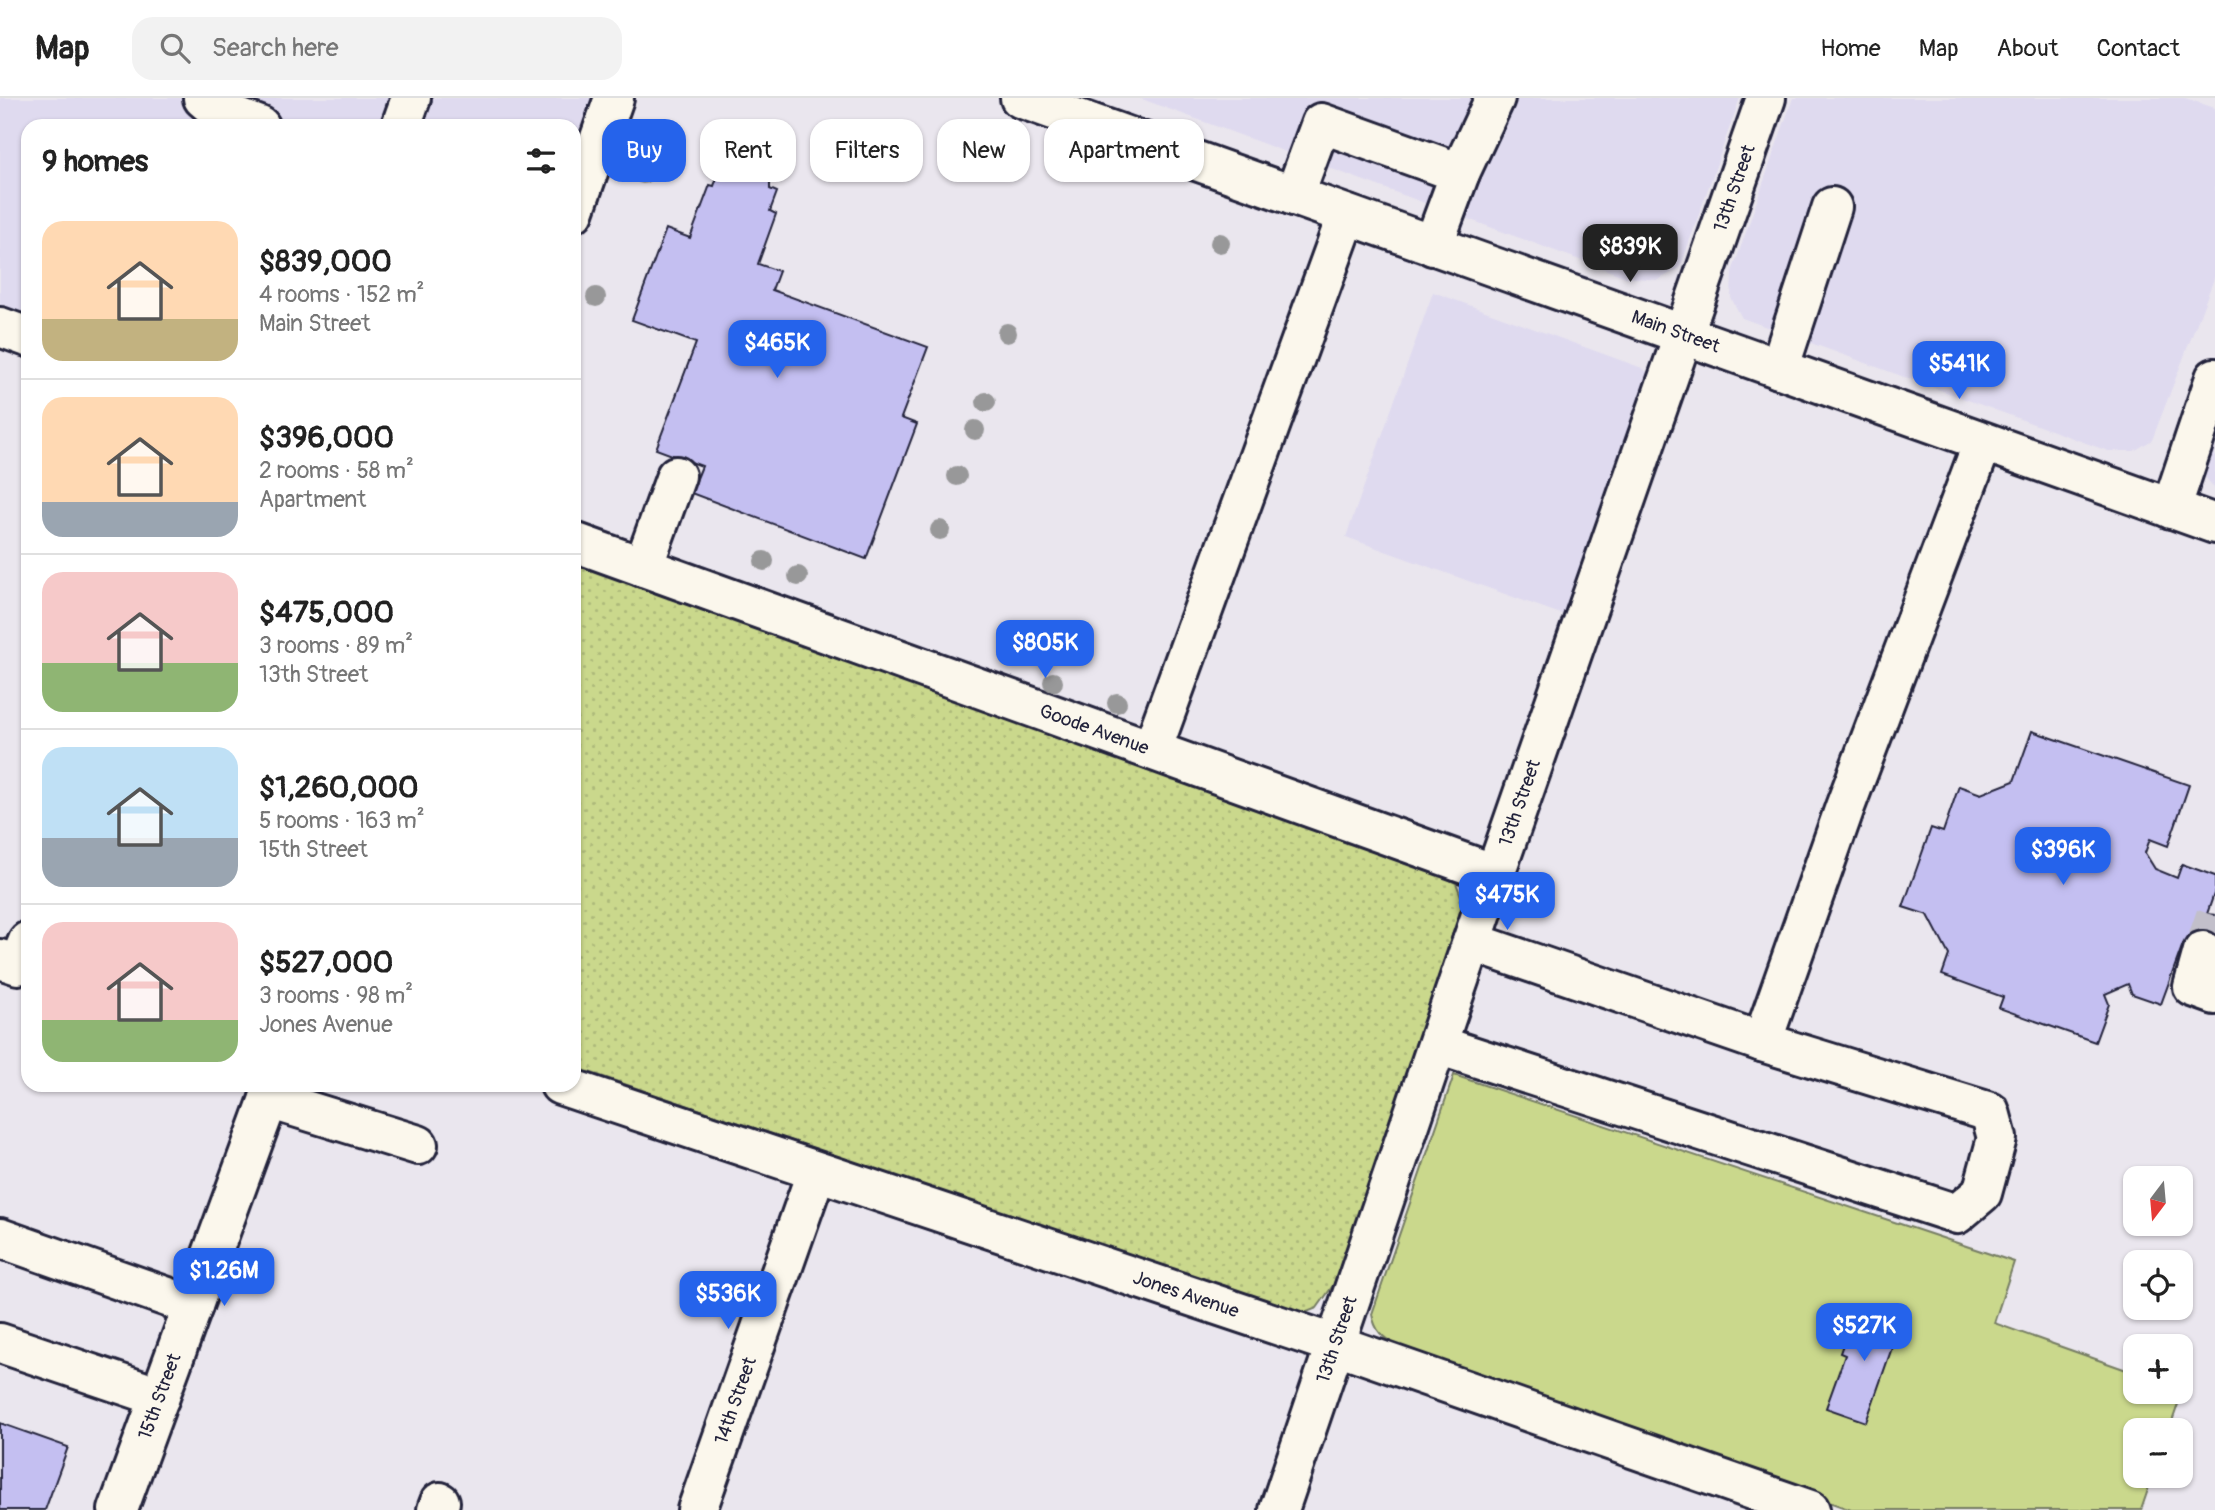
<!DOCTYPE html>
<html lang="en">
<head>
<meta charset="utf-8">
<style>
	body { margin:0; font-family:Pangolin,sans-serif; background:#f2f2f2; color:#222; height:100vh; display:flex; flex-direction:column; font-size:26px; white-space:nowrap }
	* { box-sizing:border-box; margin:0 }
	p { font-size:23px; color:#767676 }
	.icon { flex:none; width:38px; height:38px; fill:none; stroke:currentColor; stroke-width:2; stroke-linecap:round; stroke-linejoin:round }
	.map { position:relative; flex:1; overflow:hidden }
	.details { position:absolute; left:21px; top:21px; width:560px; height:973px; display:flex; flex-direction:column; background:#fff; border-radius:21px; box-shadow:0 2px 5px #0004 }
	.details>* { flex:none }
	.top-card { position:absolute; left:602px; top:21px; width:665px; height:63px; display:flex; gap:14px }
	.needle { width:46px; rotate:196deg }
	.controls { position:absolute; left:2123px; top:1068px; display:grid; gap:14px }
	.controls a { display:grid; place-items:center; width:70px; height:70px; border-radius:14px; background:#fff; box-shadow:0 2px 5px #0004; font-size:35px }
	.price { position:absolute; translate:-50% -60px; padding:0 16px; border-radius:14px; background:#2563eb; color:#fff; font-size:23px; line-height:46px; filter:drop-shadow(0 2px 4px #0008) }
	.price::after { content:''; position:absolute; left:50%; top:42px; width:21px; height:16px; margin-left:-10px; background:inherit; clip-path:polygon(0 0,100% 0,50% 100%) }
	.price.on { background:#222; color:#fff }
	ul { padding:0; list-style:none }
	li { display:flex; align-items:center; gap:21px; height:175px; padding:0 21px }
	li+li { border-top:2px solid #e0e0e0 }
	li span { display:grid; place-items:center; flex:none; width:196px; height:140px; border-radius:21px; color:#555 }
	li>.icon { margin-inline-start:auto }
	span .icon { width:84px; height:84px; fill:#fffc; stroke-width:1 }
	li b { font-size:30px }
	h2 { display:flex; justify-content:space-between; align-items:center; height:84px; padding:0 21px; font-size:30px }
	.pill { padding:0 24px; border-radius:21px; background:#fff; box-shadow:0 2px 5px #0004; font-size:24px; line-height:63px }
	.pill.on { background:#2563eb; color:#fff }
	header { display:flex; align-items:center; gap:42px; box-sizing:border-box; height:98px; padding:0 35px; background:#fff; border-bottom:2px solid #e0e0e0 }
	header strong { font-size:33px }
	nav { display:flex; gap:38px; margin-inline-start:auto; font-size:24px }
	.search { width:490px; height:63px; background:#f2f2f2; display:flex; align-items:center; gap:18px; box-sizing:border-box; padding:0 24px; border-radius:21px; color:#767676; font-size:26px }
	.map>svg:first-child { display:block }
	.built { fill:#dfdaef }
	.grass { fill:url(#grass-dots); stroke:#767d64; stroke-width:2 }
	.park { fill:#cad88c; stroke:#767d64; stroke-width:2 }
	.building { fill:#c4bff1; stroke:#22223b; stroke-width:2 }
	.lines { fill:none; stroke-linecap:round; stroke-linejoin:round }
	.minor-tunnel { stroke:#c2bfca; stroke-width:38; stroke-dasharray:38 19; stroke-linecap:butt }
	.minor-casing { stroke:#22223b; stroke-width:44 }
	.major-casing { stroke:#22223b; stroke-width:44 }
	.minor { stroke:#fbf7ec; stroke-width:38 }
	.major { stroke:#fbf7ec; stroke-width:38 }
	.tree { fill:#989899 }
	.labels { text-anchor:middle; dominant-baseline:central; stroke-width:6; stroke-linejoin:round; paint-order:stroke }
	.street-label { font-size:19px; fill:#22223b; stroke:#fbf7ec }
</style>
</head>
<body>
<header>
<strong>Map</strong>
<div class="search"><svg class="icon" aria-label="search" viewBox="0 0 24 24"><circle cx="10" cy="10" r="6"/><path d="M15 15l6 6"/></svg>Search here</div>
<nav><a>Home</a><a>Map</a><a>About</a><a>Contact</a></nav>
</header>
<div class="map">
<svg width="2215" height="1412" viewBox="0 0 2215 1412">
	<defs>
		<pattern id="grass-dots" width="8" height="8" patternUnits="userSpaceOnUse" patternTransform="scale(1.75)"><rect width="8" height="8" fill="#cad88c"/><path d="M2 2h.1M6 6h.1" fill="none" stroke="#adb97a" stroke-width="1.8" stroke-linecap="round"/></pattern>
	</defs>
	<rect width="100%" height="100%" fill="#eae6ee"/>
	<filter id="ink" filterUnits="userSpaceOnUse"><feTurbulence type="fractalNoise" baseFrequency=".0143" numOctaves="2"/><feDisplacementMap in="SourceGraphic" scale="14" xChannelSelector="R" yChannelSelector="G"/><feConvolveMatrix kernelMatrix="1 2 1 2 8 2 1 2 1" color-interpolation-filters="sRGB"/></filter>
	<g filter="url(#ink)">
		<path class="built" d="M0,0H601L574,75V28H28V225L0,215Z
			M1139,0H1740L1680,170L1658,182L1626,179Z
			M1793,0H2185L2215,10V178L2152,342L2134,353H2108L1742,220L1731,200L1732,174Z
			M1433,194L1642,270L1650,276L1572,520L1346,439Z
			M2215,324V391L2201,374Z"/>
		<path class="grass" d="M574,461L1429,771L1456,785L1466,811L1334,1186L1317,1210L1302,1216L574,969Z"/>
		<path class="park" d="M1454,977L2014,1164L1994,1225L2135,1275V1293L2183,1292L2169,1332H2135V1377H2153L2141,1412H1851L1397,1248C1382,1239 1375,1233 1372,1216Z"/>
		<path class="building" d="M745,64L763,69L770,80V91L777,94L770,113L776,116L758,166L779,173L772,192L928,249L901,320L917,326L866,461L691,395L702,368L656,351L696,245L632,222L666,131L690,140L710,87L714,88L720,71L731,75Z
			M2032,633L2189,687L2168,748L2150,741L2145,755L2155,771L2177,780L2182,766L2215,778V793L2207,816L2215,817V857L2183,846L2161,906L2132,896L2128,886L2105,896L2109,906L2095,944L1999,910L2003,899L1942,877L1949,857L1928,817L1903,809L1931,730L1943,734L1959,688L1981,696L2014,683Z
			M1863,1207L1902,1221L1866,1324L1826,1310L1845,1257L1840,1255L1850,1227L1855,1229Z
			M0,1325L68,1349L45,1412H0Z"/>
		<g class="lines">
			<path class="minor-tunnel" d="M2203,853L2215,818"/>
			<defs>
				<g id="minor">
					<path d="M203,0L217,12L260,28"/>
					<path d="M401,28L411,0"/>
					<path d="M1460,75L1495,0"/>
					<path d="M1294,98L1321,25L1460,75L1433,148"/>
					<path d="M574,114L614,0"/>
					<path d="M0,229L28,239"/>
					<path d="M1779,271L1832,109"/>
					<path d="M2171,411L2215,280"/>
					<path id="s1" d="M574,444L1495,776"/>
					<path d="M643,469L676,378"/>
					<path d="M1152,652L1347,117"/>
					<path d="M1472,844L1762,944"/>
					<path d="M2203,853L2193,889L2215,897"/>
					<path d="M0,861L18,867L28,843"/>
					<path d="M1438,947L1957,1116L1982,1095L1997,1040L1990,1014L1762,944L1845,709L1983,344"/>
					<path id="s2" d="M560,987L1337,1247L1810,1412"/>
					<path d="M269,1001L418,1047"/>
					<path d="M0,1140L193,1208"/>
					<path d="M0,1245L160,1299"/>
					<path id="s3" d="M118,1412L274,987"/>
					<path d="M437,1412L440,1404"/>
					<path id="s4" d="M697,1412L816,1075"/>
					<path id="s5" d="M1279,1412L1495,776L1766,0"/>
				</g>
				<g id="major">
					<path id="s6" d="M1020,0L2215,426"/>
				</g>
			</defs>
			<use href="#minor" class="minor-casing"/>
			<use href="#major" class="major-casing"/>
			<use href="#minor" class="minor"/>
			<use href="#major" class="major"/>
		</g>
		<g class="tree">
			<circle cx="643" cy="76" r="10"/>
			<circle cx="1220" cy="145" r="10"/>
			<circle cx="596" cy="199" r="10"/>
			<circle cx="1007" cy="235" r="10"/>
			<circle cx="986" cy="304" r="10"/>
			<circle cx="975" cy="332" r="10"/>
			<circle cx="957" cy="378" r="10"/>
			<circle cx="940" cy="432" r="10"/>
			<circle cx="764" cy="463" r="10"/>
			<circle cx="798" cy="478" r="10"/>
			<circle cx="1053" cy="584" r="10"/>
			<circle cx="1117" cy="605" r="10"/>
		</g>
	</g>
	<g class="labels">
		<g class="street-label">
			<text stroke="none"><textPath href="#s5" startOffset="1398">13th Street</textPath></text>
			<text stroke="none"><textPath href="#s6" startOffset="696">Main Street</textPath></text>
			<text stroke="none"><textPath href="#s1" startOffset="553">Goode Avenue</textPath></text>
			<text stroke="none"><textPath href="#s5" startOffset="747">13th Street</textPath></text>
			<text stroke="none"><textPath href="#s2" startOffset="660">Jones Avenue</textPath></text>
			<text stroke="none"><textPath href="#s5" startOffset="180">13th Street</textPath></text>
			<text stroke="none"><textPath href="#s3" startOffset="121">15th Street</textPath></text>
			<text stroke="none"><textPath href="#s4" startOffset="116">14th Street</textPath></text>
		</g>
	</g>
</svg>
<div class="controls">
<a><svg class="needle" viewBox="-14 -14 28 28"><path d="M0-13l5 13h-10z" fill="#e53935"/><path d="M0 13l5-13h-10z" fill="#767676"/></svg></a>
<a><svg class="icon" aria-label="locate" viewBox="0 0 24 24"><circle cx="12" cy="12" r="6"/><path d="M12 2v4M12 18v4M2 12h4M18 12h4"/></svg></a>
<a>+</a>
<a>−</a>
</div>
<b class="price on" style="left:1630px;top:186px">$839K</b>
<b class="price" style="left:777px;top:282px">$465K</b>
<b class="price" style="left:1959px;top:303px">$541K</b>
<b class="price" style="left:1045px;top:582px">$805K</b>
<b class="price" style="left:2063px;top:789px">$396K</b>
<b class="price" style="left:1507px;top:834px">$475K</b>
<b class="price" style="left:224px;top:1210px">$1.26M</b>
<b class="price" style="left:728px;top:1233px">$536K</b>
<b class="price" style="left:1864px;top:1265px">$527K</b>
<div class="top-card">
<a class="pill on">Buy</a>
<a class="pill">Rent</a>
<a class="pill">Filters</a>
<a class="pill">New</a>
<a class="pill">Apartment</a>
</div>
<section class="details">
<h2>9 homes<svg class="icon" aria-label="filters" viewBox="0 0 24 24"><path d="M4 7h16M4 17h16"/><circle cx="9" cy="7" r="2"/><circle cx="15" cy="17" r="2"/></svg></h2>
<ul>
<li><span style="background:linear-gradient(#ffd9b3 70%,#c2b280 0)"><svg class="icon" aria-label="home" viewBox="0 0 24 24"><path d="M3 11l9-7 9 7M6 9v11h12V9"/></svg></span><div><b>$839,000</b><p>4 rooms · 152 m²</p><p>Main Street</p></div></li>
<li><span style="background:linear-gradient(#ffd9b3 75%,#9aa5b1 0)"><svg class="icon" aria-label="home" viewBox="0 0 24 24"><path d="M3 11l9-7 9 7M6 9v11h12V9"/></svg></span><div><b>$396,000</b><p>2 rooms · 58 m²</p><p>Apartment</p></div></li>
<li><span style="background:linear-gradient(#f6c9c9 65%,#8fb573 0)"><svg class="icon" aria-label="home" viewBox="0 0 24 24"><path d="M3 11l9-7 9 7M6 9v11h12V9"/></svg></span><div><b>$475,000</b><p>3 rooms · 89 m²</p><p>13th Street</p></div></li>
<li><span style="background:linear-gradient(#bfe0f5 65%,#9aa5b1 0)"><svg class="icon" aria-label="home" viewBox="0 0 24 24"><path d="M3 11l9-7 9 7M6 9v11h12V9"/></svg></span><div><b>$1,260,000</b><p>5 rooms · 163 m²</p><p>15th Street</p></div></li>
<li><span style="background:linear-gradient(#f6c9c9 70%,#8fb573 0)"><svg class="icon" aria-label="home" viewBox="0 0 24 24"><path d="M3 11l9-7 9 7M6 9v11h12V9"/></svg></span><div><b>$527,000</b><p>3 rooms · 98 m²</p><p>Jones Avenue</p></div></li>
</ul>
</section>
</div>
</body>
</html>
